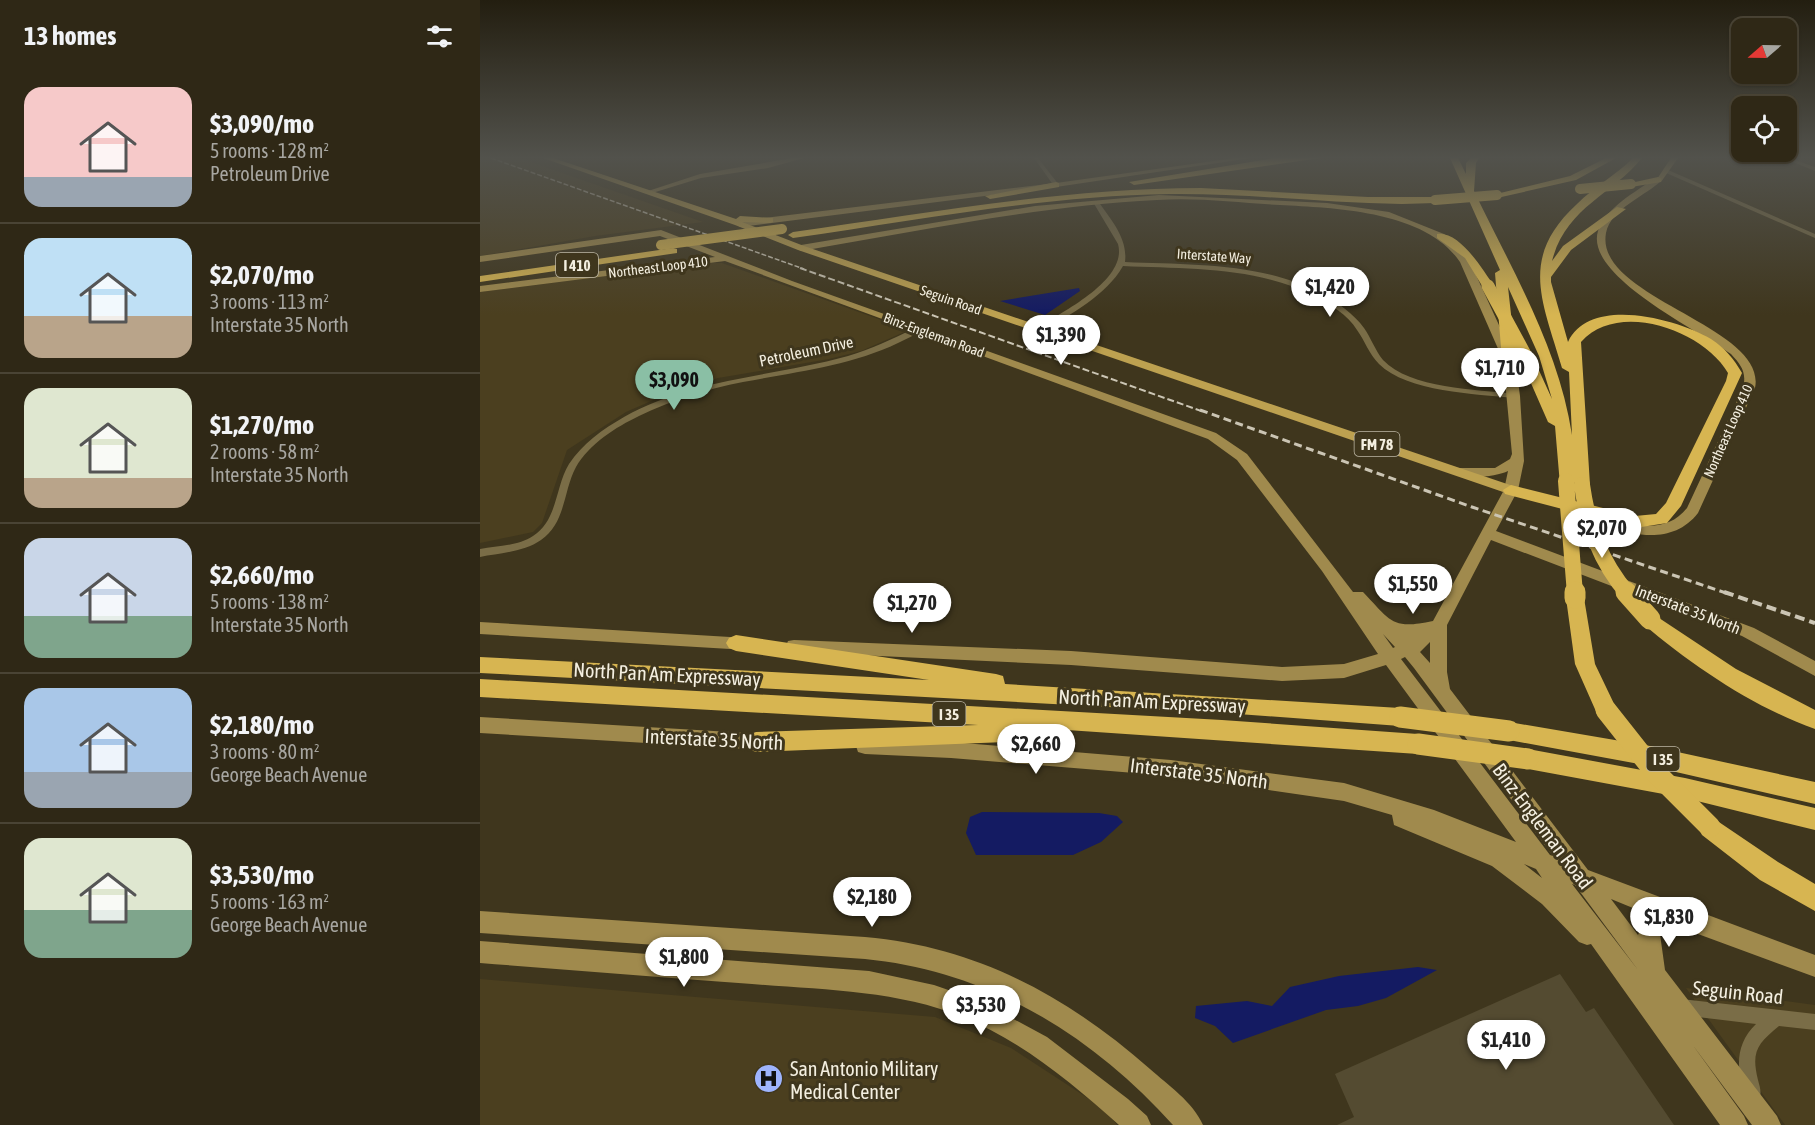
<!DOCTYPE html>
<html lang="en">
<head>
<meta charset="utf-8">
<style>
	body { margin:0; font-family:"Asap Condensed",sans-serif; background:#37301f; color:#f1f3f6; height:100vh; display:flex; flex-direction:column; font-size:22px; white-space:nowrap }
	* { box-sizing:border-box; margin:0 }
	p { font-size:20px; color:#a7a6a1 }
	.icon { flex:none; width:33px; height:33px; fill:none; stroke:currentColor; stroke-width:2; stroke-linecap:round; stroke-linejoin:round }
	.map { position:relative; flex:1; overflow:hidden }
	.side { display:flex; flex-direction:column; background:#2f2816; width:480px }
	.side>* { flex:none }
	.needle { width:39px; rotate:250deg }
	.tools { position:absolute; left:1251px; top:18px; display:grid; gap:12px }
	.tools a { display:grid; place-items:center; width:66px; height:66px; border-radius:12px; background:#2f2816; box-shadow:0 2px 4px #0004,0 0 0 2px #4a4435; font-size:30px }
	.price { position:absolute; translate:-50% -51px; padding:0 14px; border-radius:21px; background:#fff; color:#222; font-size:20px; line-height:39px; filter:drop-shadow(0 2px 3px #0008) }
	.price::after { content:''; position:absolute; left:50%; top:36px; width:18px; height:14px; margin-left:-9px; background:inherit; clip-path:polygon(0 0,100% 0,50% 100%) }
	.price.selected { background:#8abfa5; color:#111 }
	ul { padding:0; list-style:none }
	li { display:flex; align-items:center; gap:18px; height:150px; padding:0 24px }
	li+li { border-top:2px solid #4a4435 }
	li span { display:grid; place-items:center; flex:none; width:168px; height:120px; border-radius:18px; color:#555 }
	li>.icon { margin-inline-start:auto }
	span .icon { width:72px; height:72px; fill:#fffc; stroke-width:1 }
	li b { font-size:26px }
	h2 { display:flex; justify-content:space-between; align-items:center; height:72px; padding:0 24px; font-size:26px }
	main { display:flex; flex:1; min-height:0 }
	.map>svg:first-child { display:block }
	.built { fill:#4b3f1f }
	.water { fill:#141b62 }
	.building { fill:#544b31 }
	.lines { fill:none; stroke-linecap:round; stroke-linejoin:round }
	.street { fill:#7a6d47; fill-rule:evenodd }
	.secondary { fill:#a08a4d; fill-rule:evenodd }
	.primary { fill:#bda150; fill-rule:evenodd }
	.highway { fill:#d7b551; fill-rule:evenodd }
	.rail-far3 { stroke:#cbc5b4; stroke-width:1.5; stroke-dasharray:5 2; stroke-linecap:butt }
	.rail-far2 { stroke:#cbc5b4; stroke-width:2; stroke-dasharray:7 3; stroke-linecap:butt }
	.rail-far1 { stroke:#cbc5b4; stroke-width:3; stroke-dasharray:8 4.5; stroke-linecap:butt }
	.rail { stroke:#cbc5b4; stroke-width:4; stroke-dasharray:10 5; stroke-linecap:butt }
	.highway-bridge-far3 { stroke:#d7b551; stroke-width:10 }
	.highway-bridge-far2 { stroke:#d7b551; stroke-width:13 }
	.highway-bridge-far1 { stroke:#d7b551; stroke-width:16 }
	.highway-bridge { stroke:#d7b551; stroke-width:21 }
	.labels { text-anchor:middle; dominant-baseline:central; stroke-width:6; stroke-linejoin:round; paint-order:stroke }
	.far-street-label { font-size:14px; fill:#f4efe0; stroke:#3f361d }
	.shield { fill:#3f361d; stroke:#beb8a6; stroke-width:1.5 }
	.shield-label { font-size:15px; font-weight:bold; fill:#f4efe0 }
	.street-label { font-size:16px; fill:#f4efe0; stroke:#3f361d }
	.near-street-label { font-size:20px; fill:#f4efe0; stroke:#3f361d }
	.near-poi-label { font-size:20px; fill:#f4efe0; stroke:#3f361d; text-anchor:start }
</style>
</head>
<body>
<main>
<section class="side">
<h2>13 homes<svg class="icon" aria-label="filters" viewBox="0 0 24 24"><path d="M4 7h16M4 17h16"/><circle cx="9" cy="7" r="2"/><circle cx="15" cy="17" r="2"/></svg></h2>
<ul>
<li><span style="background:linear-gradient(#f6c9c9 75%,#9aa5b1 0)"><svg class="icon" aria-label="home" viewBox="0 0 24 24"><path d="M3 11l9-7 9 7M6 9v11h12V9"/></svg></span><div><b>$3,090/mo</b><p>5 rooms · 128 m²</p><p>Petroleum Drive</p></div></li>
<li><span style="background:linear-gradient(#bfe0f5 65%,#b9a48a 0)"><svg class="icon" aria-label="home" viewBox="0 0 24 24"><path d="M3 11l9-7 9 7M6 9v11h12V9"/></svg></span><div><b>$2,070/mo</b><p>3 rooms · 113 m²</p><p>Interstate 35 North</p></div></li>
<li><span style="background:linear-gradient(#dfe7d0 75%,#b9a48a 0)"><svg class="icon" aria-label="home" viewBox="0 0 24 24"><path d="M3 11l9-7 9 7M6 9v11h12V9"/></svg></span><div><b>$1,270/mo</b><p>2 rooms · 58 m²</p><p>Interstate 35 North</p></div></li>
<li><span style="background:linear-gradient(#c9d6e8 65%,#7fa58c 0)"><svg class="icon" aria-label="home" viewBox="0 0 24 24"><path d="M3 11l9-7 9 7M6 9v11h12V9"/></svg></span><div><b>$2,660/mo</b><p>5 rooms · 138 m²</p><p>Interstate 35 North</p></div></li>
<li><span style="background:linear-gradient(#a9c7e8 70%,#9aa5b1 0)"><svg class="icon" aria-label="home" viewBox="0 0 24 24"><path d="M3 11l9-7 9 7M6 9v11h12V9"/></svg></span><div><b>$2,180/mo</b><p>3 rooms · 80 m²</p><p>George Beach Avenue</p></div></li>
<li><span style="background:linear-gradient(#dfe7d0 60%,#7fa58c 0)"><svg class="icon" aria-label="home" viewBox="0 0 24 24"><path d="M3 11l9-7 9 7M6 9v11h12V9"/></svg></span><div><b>$3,530/mo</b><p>5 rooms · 163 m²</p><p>George Beach Avenue</p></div></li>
</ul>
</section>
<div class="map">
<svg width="1335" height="1125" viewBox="0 0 1335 1125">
	<rect width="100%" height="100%" fill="#3f361d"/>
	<path class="built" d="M0,158H39L223,222L115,236L0,256Z
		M229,263H242L429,330L381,351L349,359L238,378L194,391L146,412L87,450L62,523L53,532L0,543V292Z
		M0,979L455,1017L531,1048L626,1110L637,1125H0Z
		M1206,988L1335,1005V1125H1305Z"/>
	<path class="water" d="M599,288L600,291L565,315L520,301Z
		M502,812L619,813L637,816L643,822L621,842L593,855H496L486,833L490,817Z
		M938,967L957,970L906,998L878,1006L846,1010L753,1043L735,1026L715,1018L716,1006L767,1001L792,1006L810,987L859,976Z"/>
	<path class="building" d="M1080,974L1106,1012L1114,1008L1194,1125H857L874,1117L855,1074Z"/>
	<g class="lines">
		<path class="street" d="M554,158H558L579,185L578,186H574Z
			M1303,158H1309L1335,167V171Z
			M1184,170H1188L1335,234V238L1184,172Z
			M614,201H618C631,220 648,238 645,262C711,265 782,262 842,294C857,302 874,314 884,328C891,338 895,350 903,360C930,389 997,389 1034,394L1038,396L1034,398C996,394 927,392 899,364C889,354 885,341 877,330C868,315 850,304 835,296C775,266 707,269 643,266C626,296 591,313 563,332H557V328C582,312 648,280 638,244L613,202Z
			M435,328L442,330C435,335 426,339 418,343C370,366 315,372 263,382C227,389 192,400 159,416C136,427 109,444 96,467C83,491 86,523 61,540C44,552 20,553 0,557V549C17,546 38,546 53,536C78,520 75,487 89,464C102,444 123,429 144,417C213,378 293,377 368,356C391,349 413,339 435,328Z
			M1201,999L1335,1014V1030L1299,1026C1277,1044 1271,1052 1278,1080C1280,1088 1282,1092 1279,1099L1273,1102L1267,1099C1256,1072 1254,1045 1276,1024L1201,1015L1195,1013L1193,1007L1195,1001Z"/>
		<path class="secondary" d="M313,158H324L288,168L221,178L169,194L165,192L220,174Z
			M755,158H771L576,187L260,227L256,224L260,221L576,183Z
			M1175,178L1182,180C1166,196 1131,208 1126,233C1114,298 1288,326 1275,388L1218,513C1187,553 1133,529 1094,515L1092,512L1099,507C1133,517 1179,543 1207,508L1263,388C1267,372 1261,365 1251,354C1220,331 1104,276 1118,231C1126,207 1156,192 1175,178Z
			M679,195L847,203L909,212L964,234L977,244L990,262L1035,360L1040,396L1044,461L1038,490L1016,531L1274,628L1335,661V676L1262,636L1011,540L967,625V672L970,689L1108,870L1335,955V977L1199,927L1186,930L1180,934L1185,970L1297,1116L1301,1125H1272L1212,1044L1264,1116L1268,1125H1240L1111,944L1107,945L1099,942L1062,904L1012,866L914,825L912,815L864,801L691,776L471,758L385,754L378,752L376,746L378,740L385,738L471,742L691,760L864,783L954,810L1036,842L906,665L864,678L802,681L591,665L314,652L308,651L306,646L308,641L314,640L591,651L802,667L864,664L898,654L842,571L757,460L728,439L245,261L0,292V286L235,257L180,236L0,262V256L181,230L312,281L736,433L767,454L873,592H883C911,621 911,630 953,621L1024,490L1028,471C1017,477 981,480 972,472L979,468H1015L1030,459L1032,454L1023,360L980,262C946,211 856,208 800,205C760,203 718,197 677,200C558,206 439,231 321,251L316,248L321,245L555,206ZM903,634L915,647L913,648ZM950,642V663L940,652ZM925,657L934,668L1073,856L1070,855L921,659ZM1044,864L1056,869L1062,878ZM1092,884L1095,885L1158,970ZM1131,899L1170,915L1165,919L1158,935Z
			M0,622L267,638L273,639L275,644L273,649L267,650L0,634Z
			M0,717L286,734L292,736L295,742L292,748L286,750L0,733Z
			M0,911L385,937C497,947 587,996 670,1069C688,1085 713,1102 723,1125H693C611,1034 508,971 385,959L0,933Z
			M0,941L389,971L454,985L500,1001L567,1037L648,1099L667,1116L671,1125H639C592,1083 541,1041 483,1017C416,990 342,990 272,984C181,977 91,970 0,963Z"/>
		<path class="primary" d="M63,158H73L256,219L260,216L293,218V222L290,223L262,222L324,246L1036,487L1038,490L1036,493H1026L318,250L255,225Z
			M1191,158H1198L1181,182H1175Z"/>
		<path class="highway" d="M795,158H841L654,185L649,182Z
			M970,158H978L986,174V163L991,158H999L996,163L994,191C1032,270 1079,348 1092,435L1089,372L1082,368C1063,302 1038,258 1097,204C1114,187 1136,175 1153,158H1162C1131,196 1086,207 1072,261L1083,246L1137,207L1146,209L1091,250L1071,277V282L1088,342C1110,295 1197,319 1231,339C1245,348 1254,359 1262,373L1201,506L1187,523L1155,528L1025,494L1023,490L1031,485L1155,516L1176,514L1186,503L1246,381L1248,373C1223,330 1138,300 1101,342L1110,485L1102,490L1096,489L1094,482L1086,486L1080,485L1075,426L1068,422L1040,358L1047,354L1052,355L1072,399L1059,356L1028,287L1036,360L1029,364L1022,360L1015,273L1020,270Z
			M1126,158H1136L1096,180L1017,198L1012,195L1090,176Z
			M1178,177L1181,178V182L1151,187L1146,184Z
			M576,182L579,183V187L510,199L505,196Z
			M721,188L888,197H955L960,200L955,203L922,204C844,203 767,193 689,194C563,196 438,220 313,238L308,235L313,232C449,213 584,188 721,188Z
			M957,234C980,231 1003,270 1014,286L1012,289H1004L985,258L957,238Z
			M193,248L197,249V253L0,282V276Z
			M1095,591L1102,593L1104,598L1115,664L1137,710L1134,716L1126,719L1118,716L1095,664L1086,598L1088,593Z
			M1170,612L1256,669L1335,710V729C1273,707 1213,666 1163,624L1160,619L1163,614Z
			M256,635L516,674L523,676L525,684L920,708L928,711L931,717L928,723L920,726L758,714L0,673V657L449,680L256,651L249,648L246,643L249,638Z
			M0,679L742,720L938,734L946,737L949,744L946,751L938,754L587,730L585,738L577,740L276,752L268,749L265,742L268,735L276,732L498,725L0,697Z
			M1029,722L1170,746L1335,782V804L1170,766L1029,740L1021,738L1018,731L1021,724Z
			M1048,749L1205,778L1335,808V830L1205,798L1048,769L1040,766L1037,759L1040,752Z
			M1230,816L1298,862L1335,884V911L1280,880L1222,835L1218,827L1222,819Z"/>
		<path class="rail-far3" d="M11,158L324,269"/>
		<path class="rail-far2" d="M320,268L724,412"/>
		<path class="rail-far1" d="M720,410L992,507L1249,594"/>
		<path class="rail" d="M1244,592L1335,623"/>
		<path class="highway-bridge-far3" d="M1100,189L1151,184
			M955,200L1017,195
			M181,245L302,229"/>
		<path class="highway-bridge-far2" d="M1008,286L1047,358"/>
		<path class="highway-bridge-far1" d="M1086,481L1095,594
			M1102,485C1108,527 1120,561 1148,594"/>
		<path class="highway-bridge" d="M1095,592V598
			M1146,592L1170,619
			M1126,710L1175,772L1230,827
			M920,717L1029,731
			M938,744L1048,759"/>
	</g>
	<linearGradient id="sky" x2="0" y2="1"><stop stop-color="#231e10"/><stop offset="0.5" stop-color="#52524c"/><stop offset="1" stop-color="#52524c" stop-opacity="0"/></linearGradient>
	<rect width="1335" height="315" fill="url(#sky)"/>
	<defs>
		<symbol id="hospital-disc" viewBox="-11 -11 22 22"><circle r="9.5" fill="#9eb4fd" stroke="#3f361d"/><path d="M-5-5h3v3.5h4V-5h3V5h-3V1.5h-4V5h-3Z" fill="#111"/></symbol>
	</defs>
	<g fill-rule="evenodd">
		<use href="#hospital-disc" x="272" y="1062" width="33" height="33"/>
	</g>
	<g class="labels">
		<g class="far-street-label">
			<text transform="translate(734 256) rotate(4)">Interstate Way</text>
			<text transform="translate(178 267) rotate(-7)">Northeast Loop 410</text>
			<text transform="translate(471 300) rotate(19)">Seguin Road</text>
			<text transform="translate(454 335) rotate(20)">Binz-Engleman Road</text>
			<text transform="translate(1248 431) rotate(-66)">Northeast Loop 410</text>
		</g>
		<g class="shield">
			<rect x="76" y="253" width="42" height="24" rx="4.5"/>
			<rect x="874.5" y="432" width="45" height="24" rx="4.5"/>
			<rect x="452.5" y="702" width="33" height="24" rx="4.5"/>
			<rect x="1166.5" y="747" width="33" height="24" rx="4.5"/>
		</g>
		<g class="shield-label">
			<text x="97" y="265">I 410</text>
			<text x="897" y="444">FM 78</text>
			<text x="469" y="714">I 35</text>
			<text x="1183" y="759">I 35</text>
		</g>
		<g class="street-label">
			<text transform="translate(326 351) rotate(-12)">Petroleum Drive</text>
			<text transform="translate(1208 609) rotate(21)">Interstate 35 North</text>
		</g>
		<g class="near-street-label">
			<text transform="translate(187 674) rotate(3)">North Pan Am Expressway</text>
			<text transform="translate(672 701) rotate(3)">North Pan Am Expressway</text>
			<text transform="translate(234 739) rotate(3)">Interstate 35 North</text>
			<text transform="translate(719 773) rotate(7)">Interstate 35 North</text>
			<text transform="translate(1063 826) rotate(53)">Binz-Engleman Road</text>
			<text transform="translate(1258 992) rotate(6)">Seguin Road</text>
		</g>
		<g class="near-poi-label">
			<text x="310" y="1068">San Antonio Military<tspan x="310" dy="23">Medical Center</tspan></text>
		</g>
	</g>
</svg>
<div class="tools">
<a><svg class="needle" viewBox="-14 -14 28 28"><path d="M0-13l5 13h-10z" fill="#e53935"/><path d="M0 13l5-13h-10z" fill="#a7a6a1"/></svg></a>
<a><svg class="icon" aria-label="locate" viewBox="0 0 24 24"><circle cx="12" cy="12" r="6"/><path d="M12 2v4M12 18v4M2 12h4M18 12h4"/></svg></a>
</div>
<b class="price" style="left:850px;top:318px">$1,420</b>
<b class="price" style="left:581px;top:366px">$1,390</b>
<b class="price" style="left:1020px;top:399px">$1,710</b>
<b class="price selected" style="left:194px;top:411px">$3,090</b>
<b class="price" style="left:1122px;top:559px">$2,070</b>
<b class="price" style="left:933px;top:615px">$1,550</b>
<b class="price" style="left:432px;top:634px">$1,270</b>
<b class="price" style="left:556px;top:775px">$2,660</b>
<b class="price" style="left:392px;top:928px">$2,180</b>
<b class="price" style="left:1189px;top:948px">$1,830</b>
<b class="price" style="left:204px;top:988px">$1,800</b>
<b class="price" style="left:501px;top:1036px">$3,530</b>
<b class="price" style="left:1026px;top:1071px">$1,410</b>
</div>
</main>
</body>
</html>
